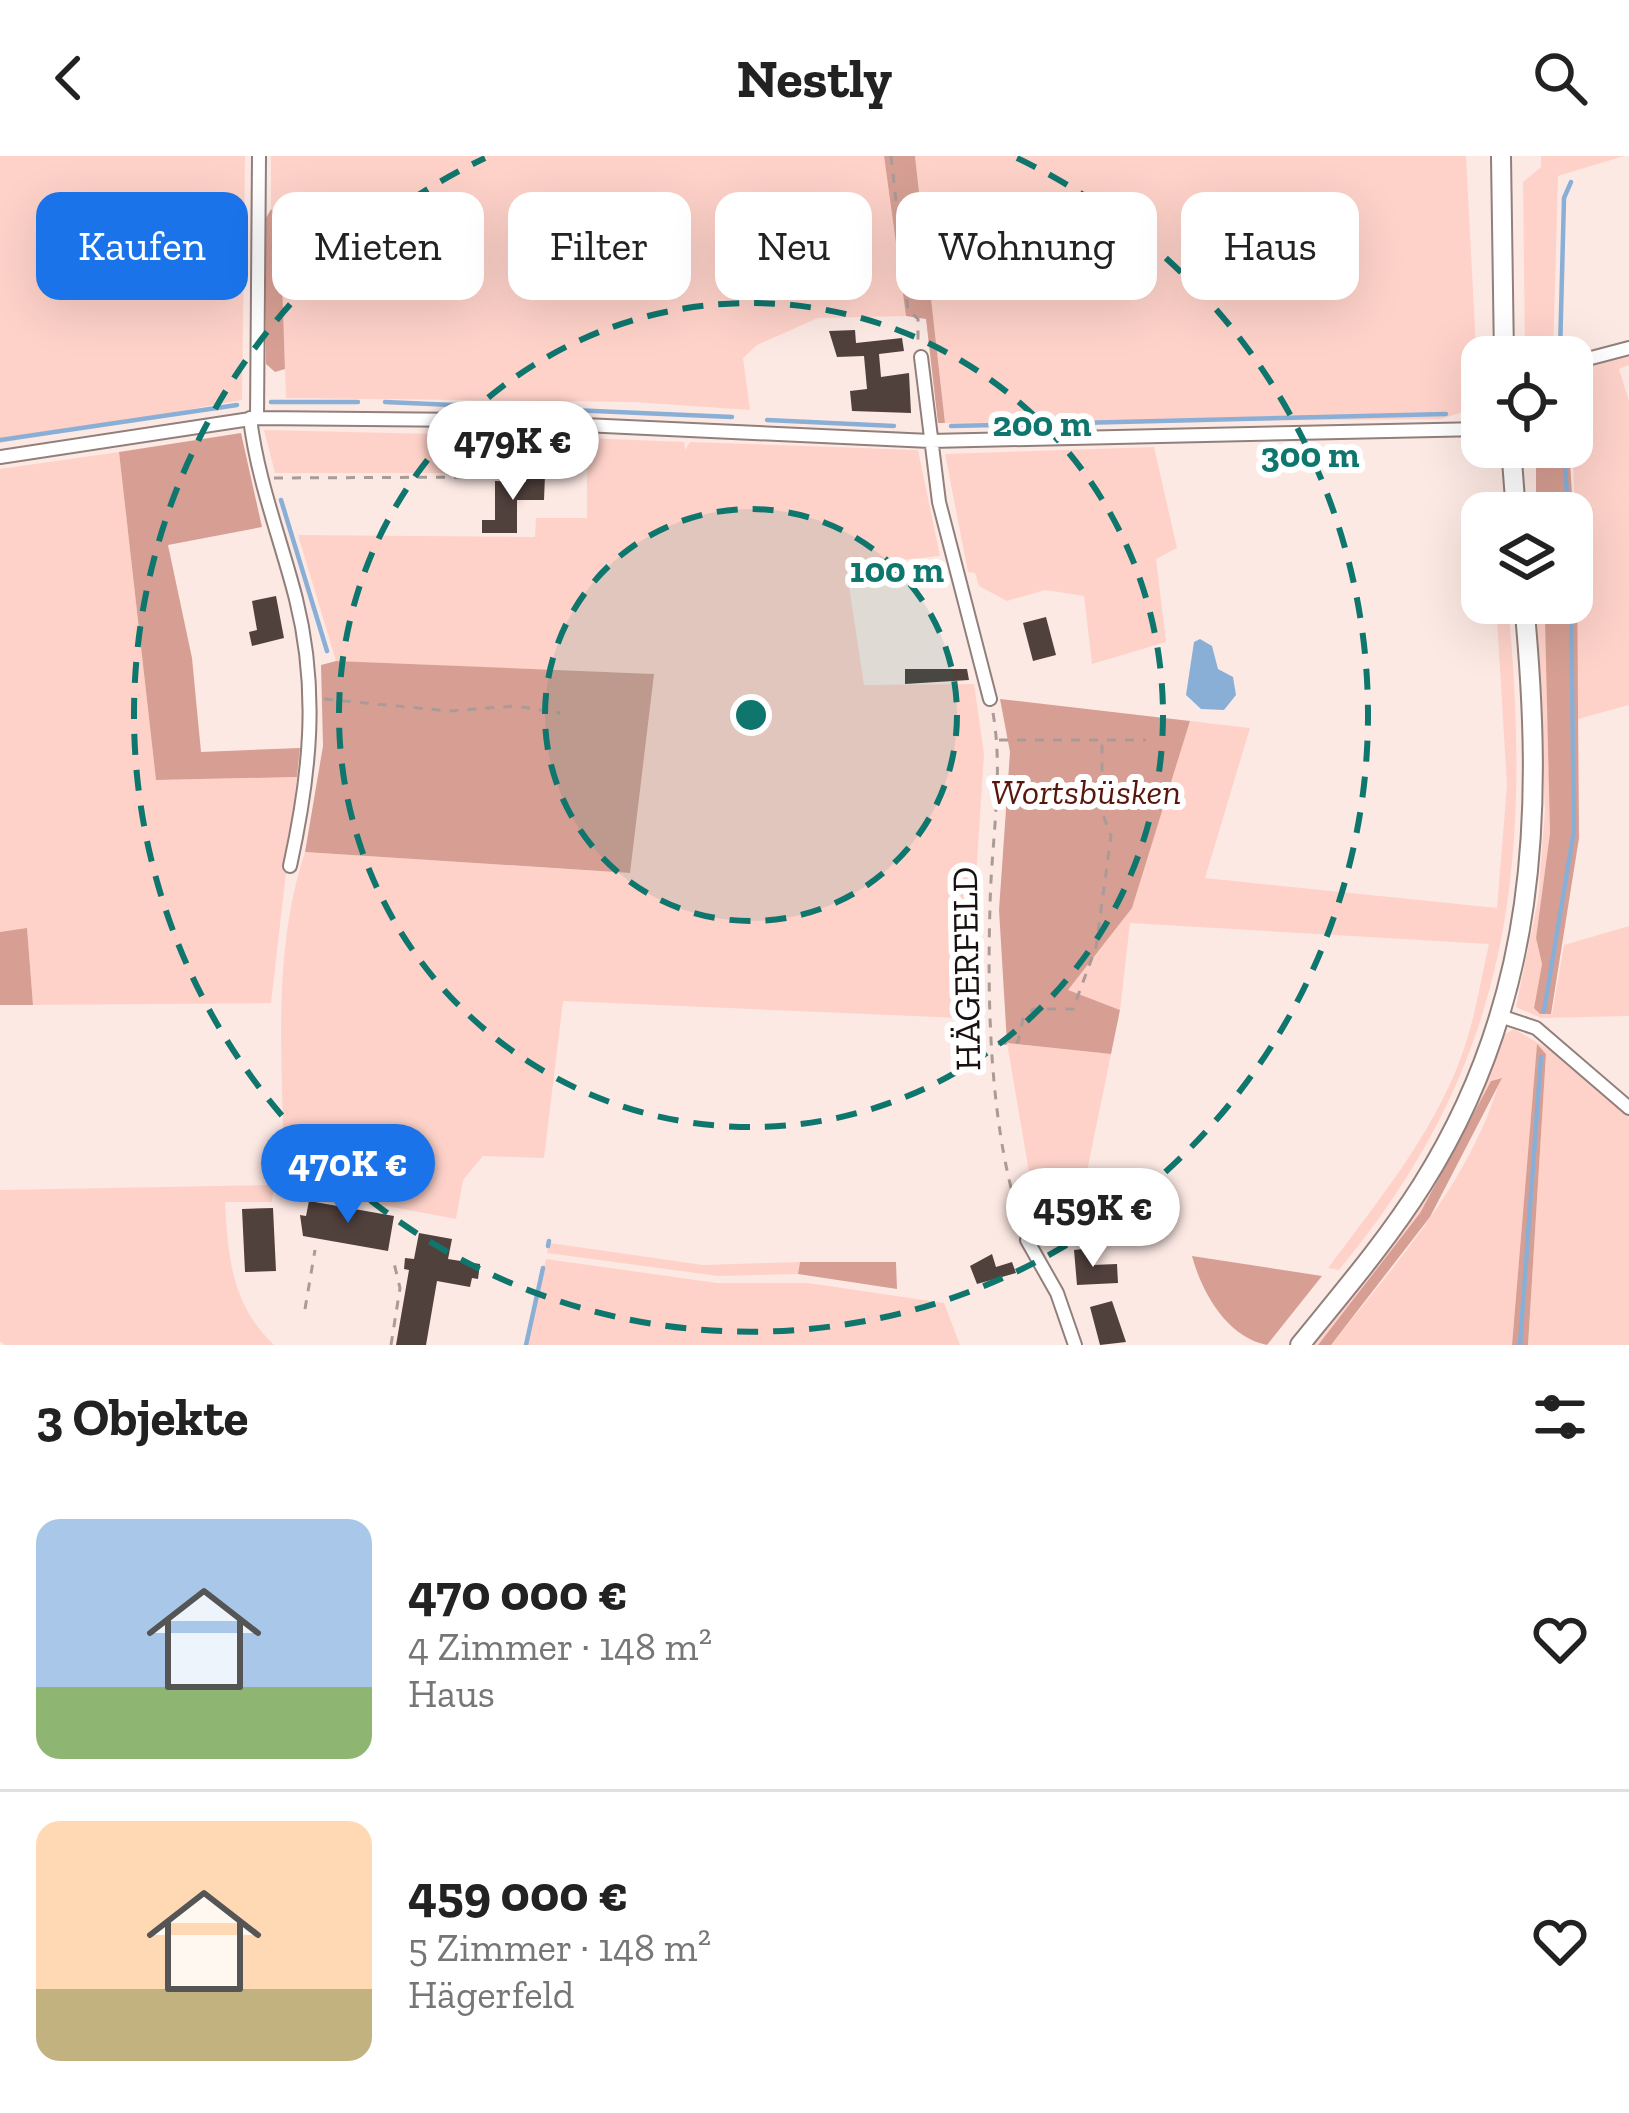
<!DOCTYPE html>
<html lang="de">
<head>
<meta charset="utf-8">
<style>
	body { margin:0; font-family:"Zilla Slab",serif; background:#f2f2f2; color:#222; height:100vh; display:flex; flex-direction:column; font-size:45px; white-space:nowrap }
	* { box-sizing:border-box; margin:0 }
	p { font-size:39px; color:#767676 }
	.icon { flex:none; width:66px; height:66px; fill:none; stroke:currentColor; stroke-width:2; stroke-linecap:round; stroke-linejoin:round }
	.map { position:relative; height:1189px; overflow:hidden }
	.sheet { display:flex; flex-direction:column; background:#fff; flex:1 }
	.sheet>* { flex:none }
	.top-card { position:absolute; left:36px; top:36px; width:1557px; height:108px; display:flex; gap:24px }
	.fabs { position:absolute; left:1461px; top:180px; display:grid; gap:24px }
	.fabs a { display:grid; place-items:center; width:132px; height:132px; border-radius:24px; background:#fff; box-shadow:0 12px 48px #0002; font-size:60px }
	.price { position:absolute; translate:-50% -102px; padding:0 27px; border-radius:42px; background:#fff; color:#222; font-size:39px; line-height:78px; filter:drop-shadow(0 3px 6px #0008) }
	.price::after { content:''; position:absolute; left:50%; top:72px; width:36px; height:27px; margin-left:-18px; background:inherit; clip-path:polygon(0 0,100% 0,50% 100%) }
	.price.active { background:#1a73e8; color:#fff }
	ul { padding:0; list-style:none }
	li { display:flex; align-items:center; gap:36px; height:300px; padding:0 36px }
	li+li { border-top:3px solid #e0e0e0 }
	li span { display:grid; place-items:center; flex:none; width:336px; height:240px; border-radius:24px; color:#555 }
	li>.icon { margin-inline-start:auto }
	span .icon { width:144px; height:144px; fill:#fffc; stroke-width:1 }
	li b { font-size:51px }
	h2 { display:flex; justify-content:space-between; align-items:center; height:144px; padding:0 36px; font-size:51px }
	.chip { padding:0 42px; border-radius:24px; background:#fff; box-shadow:0 12px 48px #0002; font-size:42px; line-height:108px }
	.chip.active { background:#1a73e8; color:#fff }
	header { display:flex; justify-content:space-between; align-items:center; height:156px; padding:0 36px; background:#fff; font-size:54px; font-weight:700 }
	.map>svg:first-child { display:block }
	.green { fill:#fed2c9 }
	.forest { fill:#d79f93 }
	.water { fill:#89afd6 }
	.lines { fill:none; stroke-linecap:round; stroke-linejoin:round }
	.stream { stroke:#89afd6; stroke-width:4.5 }
	.building { fill:#51413d }
	.street-casing { stroke:#917f7b; stroke-width:16 }
	.secondary-casing { stroke:#917f7b; stroke-width:22 }
	.path { stroke:#aa9b97; stroke-width:3; stroke-dasharray:9 9; stroke-linecap:butt }
	.street { stroke:#fff; stroke-width:12 }
	.secondary { stroke:#fff; stroke-width:18 }
	.ring { fill:none; stroke:#0f766e; stroke-width:6; stroke-dasharray:21 15 }
	.labels { text-anchor:middle; dominant-baseline:central; stroke-width:12; stroke-linejoin:round; paint-order:stroke }
	.park-label { font-size:36px; font-style:italic; fill:#59160c; stroke:#fff }
	.street-label { font-size:36px; fill:#181110; stroke:#fff }
	.centre { fill:#0f766e; stroke:#fff; stroke-width:6 }
	.ring-label { font-size:36px; text-anchor:middle; font-weight:bold; fill:#0f766e; stroke:#fff; stroke-width:12; stroke-linejoin:round; paint-order:stroke }
</style>
</head>
<body>
<header><svg class="icon" aria-label="back" viewBox="0 0 24 24"><path d="M15 5l-7 7 7 7"/></svg>Nestly<svg class="icon" aria-label="search" viewBox="0 0 24 24"><circle cx="10" cy="10" r="6"/><path d="M15 15l6 6"/></svg></header>
<div class="map">
<svg width="1629" height="1189" viewBox="0 0 1629 1189">
	<rect width="100%" height="100%" fill="#fde9e4"/>
	<path class="green" d="M0,0H245L242,244L0,287Z
		M271,0H884L906,160L818,162L757,189L743,202L750,254L634,246L286,242L280,64L271,53Z
		M915,0H1466L1479,251L1441,263L945,267Z
		M1541,0H1624L1558,20L1553,201H1525L1523,26L1541,11Z
		M1629,196V209L1619,213L1629,245V549L1578,563L1572,225L1578,223L1575,211Z
		M264,274L478,279L476,317H275Z
		M587,282L684,286L685,294L690,286L918,294L940,400L846,410L864,529L974,528L984,598L974,753L983,863L563,845L544,1002L483,1000L463,1024L456,1063L302,1034L284,1017C283,911 271,798 305,696L629,717L653,518L336,505L298,379L535,381L536,362H587Z
		M1154,291L1177,392L1156,403L1166,486L1092,508L1084,440L1045,434L1007,445L979,430L975,417L968,416L945,298Z
		M119,296L156,624L297,621L271,847L33,849L27,773L0,776V313Z
		M1496,447H1508C1532,709 1513,904 1339,1114L1328,1112C1381,1041 1443,966 1468,880C1477,850 1482,818 1489,788L1130,767L1120,854L1067,834L1132,751L1190,565L1250,572L1205,722L1497,752L1507,629Z
		M1535,447H1546L1550,677L1536,782L1542,808L1534,852L1552,858L1564,789L1629,770V860L1541,862L1516,851L1538,744L1545,654Z
		M1514,873L1563,901L1629,957V1189H1528L1546,898L1537,890L1512,1189H1331C1394,1110 1474,1021 1500,922L1491,925L1420,1057L1318,1189H1312C1386,1089 1460,997 1504,879Z
		M1007,887L1111,898L1075,1074L1038,1069Z
		M274,1029L272,1046H225C228,1102 232,1149 274,1189H5L0,1185V1034Z
		M550,1087L703,1109L800,1106L798,1118L718,1120L547,1097Z
		M546,1103L717,1127H808L944,1147L960,1189H527Z"/>
	<path class="forest" d="M884,0H915L945,267H938L926,163L906,160Z
		M271,53L280,64L285,213L275,216L266,208V62Z
		M241,277L262,371L168,389L192,502L201,596L300,592L297,621L156,624L119,296Z
		M1536,291H1569L1576,400H1572V357H1536Z
		M1572,414L1577,415L1579,682L1551,858H1540L1534,852L1542,808L1536,782L1550,677L1545,463L1546,447H1572Z
		M336,505L654,518L630,717L305,696L323,590L321,509Z
		M1000,543L1190,565L1132,752L1068,834L1120,854L1111,898L1007,887L999,754L1010,596Z
		M27,772L33,849H0V776Z
		M1537,888L1546,898L1528,1189H1512Z
		M1502,922L1430,1061L1331,1189H1318L1420,1057L1491,925Z
		M1192,1100L1322,1120L1267,1189C1227,1181 1202,1137 1192,1100Z
		M800,1106H896L897,1133L798,1118Z"/>
	<path class="water" d="M1200,483L1212,490L1218,513L1233,521L1236,539L1224,554L1201,553L1186,539L1194,486Z"/>
	<g class="lines">
		<path class="stream" d="M1560,196L1564,42L1571,26
			M271,246H358
			M385,246L732,261
			M767,264L894,270
			M951,270L1446,258
			M0,284L237,249
			M1564,291L1568,357
			M281,344L327,495
			M1544,855L1574,674L1571,447
			M548,1090L549,1085
			M526,1189L543,1112
			M1520,1189L1541,901"/>
	</g>
	<path class="building" d="M855,174L856,187L902,182L904,195L879,198L881,221L909,217L911,257L852,255L850,235L867,233L864,200L837,201L829,175Z
		M526,319H545L544,344H517V377H482V364H495V325L526,326Z
		M276,440L284,482L252,490L249,476L257,474L252,445Z
		M1046,461L1056,499L1033,505L1023,467Z
		M905,513H967L969,524L905,528Z
		M309,1045L394,1060L388,1095L303,1080L300,1059L306,1060Z
		M273,1052L276,1115L245,1116L242,1053Z
		M419,1077L452,1083L448,1103L480,1108L478,1123L472,1122L470,1131L437,1125L426,1189H396L409,1114L404,1113L405,1102L414,1103Z
		M1091,1092L1092,1109L1117,1108L1118,1127L1077,1129L1074,1094Z
		M992,1098L996,1111L1012,1106L1016,1117L977,1128L970,1110Z
		M1112,1145L1126,1186L1100,1189L1090,1151Z"/>
	<g class="lines">
		<defs>
			<path id="street" d="M921,201L939,346L990,543
				M1572,207L1629,192
				M250,262C257,323 281,384 296,443C319,535 310,619 290,710
				M257,262L259,0
				M0,301L257,262L473,264L930,285L1482,273
				M1500,860L1536,872L1629,952
				M1027,1084L1057,1137L1075,1189"/>
			<path id="secondary" d="M1501,0L1504,201
				M1511,291L1516,357
				M1300,1189C1342,1137 1386,1086 1422,1029C1538,845 1544,657 1524,447"/>
		</defs>
		<use href="#street" class="street-casing"/>
		<use href="#secondary" class="secondary-casing"/>
		<path class="path" d="M891,0L908,154L918,163V187
			M274,322L487,321
			M1572,406H1574
			M324,543L449,555L515,550L560,557
			M993,557C1004,620 991,687 990,751C987,850 990,979 1023,1072
			M999,584H1146
			M998,888L1018,886L1023,863L1033,853H1073L1096,791L1111,680L1102,656V587
			M305,1153L315,1094
			M391,1189L400,1132L394,1107"/>
		<use href="#street" class="street"/>
		<use href="#secondary" class="secondary"/>
	</g>
	<circle cx="751" cy="559" r="206" fill="#0f766e" fill-opacity=".12"/>
	<g class="ring">
		<circle cx="751" cy="559" r="206"/>
		<circle cx="751" cy="559" r="412"/>
		<path d="M1017 2A617 617 0 1 1 485 2"/>
	</g>
	<g class="labels">
		<g class="park-label">
			<text x="1086" y="635">Wortsbüsken</text>
		</g>
		<g class="street-label">
			<text transform="translate(966 813) rotate(-91)">HÄGERFELD</text>
		</g>
	</g>
	<circle cx="751" cy="559" r="18" class="centre"/>
	<g class="ring-label">
		<text x="1042" y="280">200 m</text>
		<text x="1310" y="311">300 m</text>
		<text x="897" y="426">100 m</text>
	</g>
</svg>
<div class="fabs">
<a><svg class="icon" aria-label="locate" viewBox="0 0 24 24"><circle cx="12" cy="12" r="6"/><path d="M12 2v4M12 18v4M2 12h4M18 12h4"/></svg></a>
<a><svg class="icon" aria-label="layers" viewBox="0 0 24 24"><path d="M12 4l9 5-9 5-9-5zM3 14l9 5 9-5"/></svg></a>
</div>
<b class="price" style="left:513px;top:347px">479K €</b>
<b class="price active" style="left:348px;top:1070px">470K €</b>
<b class="price" style="left:1093px;top:1114px">459K €</b>
<div class="top-card">
<a class="chip active">Kaufen</a>
<a class="chip">Mieten</a>
<a class="chip">Filter</a>
<a class="chip">Neu</a>
<a class="chip">Wohnung</a>
<a class="chip">Haus</a>
</div>
</div>
<section class="sheet">
<h2>3 Objekte<svg class="icon" aria-label="filters" viewBox="0 0 24 24"><path d="M4 7h16M4 17h16"/><circle cx="9" cy="7" r="2"/><circle cx="15" cy="17" r="2"/></svg></h2>
<ul>
<li><span style="background:linear-gradient(#a9c7e8 70%,#8fb573 0)"><svg class="icon" aria-label="home" viewBox="0 0 24 24"><path d="M3 11l9-7 9 7M6 9v11h12V9"/></svg></span><div><b>470 000 €</b><p>4 Zimmer · 148 m²</p><p>Haus</p></div><svg class="icon" aria-label="heart" viewBox="0 0 24 24"><path d="M12 20l-8-8c-3-5 5-10 8-4 3-6 11-1 8 4z"/></svg></li>
<li><span style="background:linear-gradient(#ffd9b3 70%,#c2b280 0)"><svg class="icon" aria-label="home" viewBox="0 0 24 24"><path d="M3 11l9-7 9 7M6 9v11h12V9"/></svg></span><div><b>459 000 €</b><p>5 Zimmer · 148 m²</p><p>Hägerfeld</p></div><svg class="icon" aria-label="heart" viewBox="0 0 24 24"><path d="M12 20l-8-8c-3-5 5-10 8-4 3-6 11-1 8 4z"/></svg></li>
</ul>
</section>
</body>
</html>
